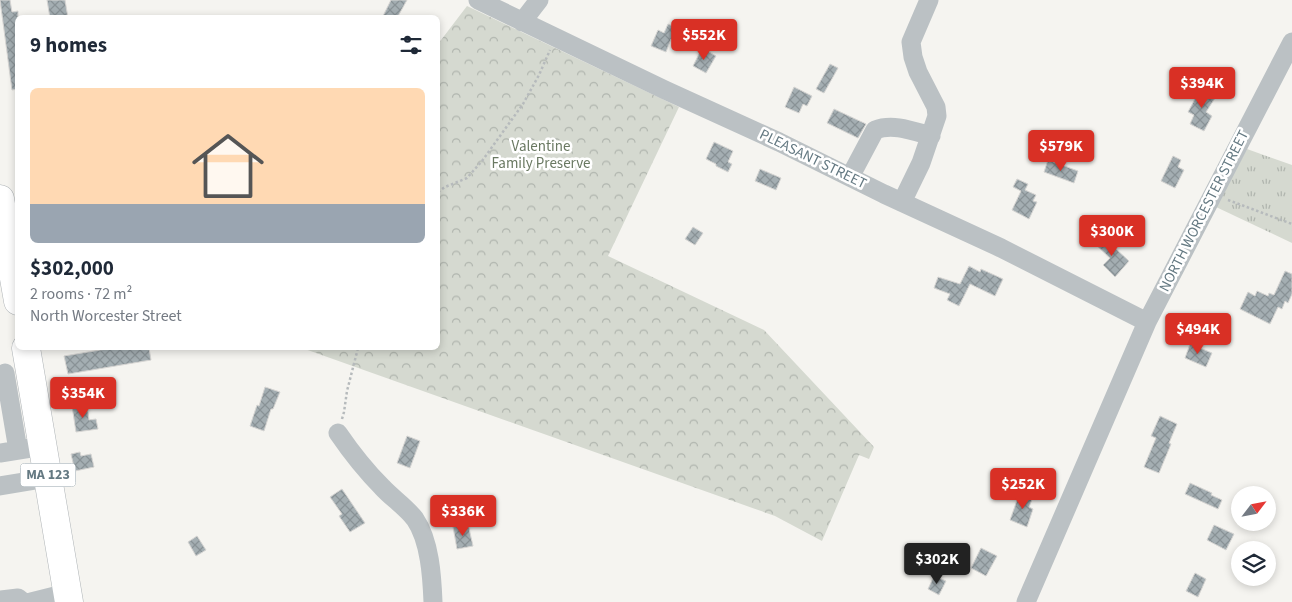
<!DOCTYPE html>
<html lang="en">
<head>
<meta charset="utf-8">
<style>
	body { margin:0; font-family:"Source Sans 3",sans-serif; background:#f6f6f7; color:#1f2937; height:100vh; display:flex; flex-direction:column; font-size:19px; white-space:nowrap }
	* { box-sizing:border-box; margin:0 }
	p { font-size:16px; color:#747a83 }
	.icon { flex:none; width:28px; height:28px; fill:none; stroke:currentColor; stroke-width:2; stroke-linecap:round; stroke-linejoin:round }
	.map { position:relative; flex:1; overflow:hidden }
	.side { position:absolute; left:15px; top:15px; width:425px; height:335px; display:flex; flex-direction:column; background:#fff; border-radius:8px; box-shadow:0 2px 8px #0003 }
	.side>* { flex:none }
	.needle { width:32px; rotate:58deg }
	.controls { position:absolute; left:1231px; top:486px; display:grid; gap:10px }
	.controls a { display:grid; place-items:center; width:45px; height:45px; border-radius:50%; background:#fff; box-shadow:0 2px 8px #0003; font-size:25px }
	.price { position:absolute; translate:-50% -42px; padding:0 11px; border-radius:5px; background:#d93025; color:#fff; font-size:16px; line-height:32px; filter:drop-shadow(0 1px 2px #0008) }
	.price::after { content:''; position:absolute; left:50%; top:30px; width:15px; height:11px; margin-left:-8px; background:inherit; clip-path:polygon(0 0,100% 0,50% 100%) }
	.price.active { background:#222; color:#fff }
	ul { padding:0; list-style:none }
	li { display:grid; align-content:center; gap:10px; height:265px; padding:0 15px }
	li+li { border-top:1px solid #e0e1e3 }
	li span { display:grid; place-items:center; height:155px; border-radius:8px; color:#555 }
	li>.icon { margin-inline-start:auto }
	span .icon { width:90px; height:90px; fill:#fffc; stroke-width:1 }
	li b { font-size:21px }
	h2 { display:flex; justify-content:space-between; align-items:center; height:60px; padding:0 15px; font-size:21px }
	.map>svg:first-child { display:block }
	.grass { fill:url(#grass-tufts) }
	.forest { fill:url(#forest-crowns) }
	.building { fill:url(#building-cross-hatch); stroke:#d6d5d3 }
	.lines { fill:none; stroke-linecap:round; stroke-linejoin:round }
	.highway-casing { stroke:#afb4b7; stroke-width:29 }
	.path { stroke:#b6babc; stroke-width:2.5; stroke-dasharray:2.5 2.5; stroke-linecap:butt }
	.minor { stroke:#bbc1c4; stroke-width:19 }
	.highway { stroke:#fff; stroke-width:28 }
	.labels { text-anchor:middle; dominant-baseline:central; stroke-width:5; stroke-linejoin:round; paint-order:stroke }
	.shield { fill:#fff; stroke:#92a1a8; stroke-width:1 }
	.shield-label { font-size:14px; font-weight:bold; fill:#647982 }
	.park-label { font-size:15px; fill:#6a7962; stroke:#fff }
	.street-label { font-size:15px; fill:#647982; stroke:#fff }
</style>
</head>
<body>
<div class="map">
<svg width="1292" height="602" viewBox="0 0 1292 602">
	<defs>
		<pattern id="grass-tufts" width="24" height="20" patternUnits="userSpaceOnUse" patternTransform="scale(1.25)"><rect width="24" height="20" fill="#d5d9d0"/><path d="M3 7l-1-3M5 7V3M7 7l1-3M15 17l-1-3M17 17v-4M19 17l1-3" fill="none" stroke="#b0b5ae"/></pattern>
		<pattern id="forest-crowns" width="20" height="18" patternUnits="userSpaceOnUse" patternTransform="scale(1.25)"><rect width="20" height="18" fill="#d5d9d0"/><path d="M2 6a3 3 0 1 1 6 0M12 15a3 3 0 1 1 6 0" fill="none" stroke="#b0b5ae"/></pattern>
		<pattern id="building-cross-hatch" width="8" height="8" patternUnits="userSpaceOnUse" patternTransform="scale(1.25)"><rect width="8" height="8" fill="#a4aeb2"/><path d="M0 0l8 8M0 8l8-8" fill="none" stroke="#899296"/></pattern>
	</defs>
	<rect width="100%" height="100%" fill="#f5f4f0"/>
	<path class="grass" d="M1247,149L1292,165V243L1216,207Z"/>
	<path class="forest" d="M467,6L679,107L608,256L764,330L874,447L869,459L859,455L822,541L775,516L302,348H438V44Z"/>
	<path class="building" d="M0,0H10L12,12L18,11V89L12,90Z
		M47,0H65L68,18H50Z
		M391,0H407L397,18H382Z
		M668,24L689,33L684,45L671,39L666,52L651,46L658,30L664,33Z
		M702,48L716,56L706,73L693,66Z
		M830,64L838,68L824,93L816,89Z
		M794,87L812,96L807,106L803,104L799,113L785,107Z
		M1205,87L1217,95L1206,112L1212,116L1204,131L1190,124L1194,115L1188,112L1196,97Z
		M834,109L866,124L858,138L827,123Z
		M714,142L733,151L728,162L732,164L728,172L716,166V164L706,159Z
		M1173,156L1181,160L1178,167L1184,170L1175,188L1161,181Z
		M1048,160L1078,171L1074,183L1044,172Z
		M760,169L781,178L776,190L755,181Z
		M1017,179L1028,184L1025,190L1036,195L1033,201L1037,202L1029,219L1012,210L1021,191L1013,187Z
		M693,227L703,233L695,245L685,239Z
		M1102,236L1129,261L1115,277L1103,265L1110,258L1095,244Z
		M969,266L980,272L981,269L1003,279L995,296L970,284L959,306L947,300L950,294L934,288L938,277L960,284Z
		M1285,271L1292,274V294L1288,303L1285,301L1282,309L1278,307L1270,324L1240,309L1248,292L1255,296L1257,291L1268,296L1269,293L1274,295Z
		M1190,344L1212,353L1206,367L1185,358Z
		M106,348H149L151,360L68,374L64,356L106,349Z
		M265,387L280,392L273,409H271L264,431L250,426L257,405L259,406Z
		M107,388L108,398L86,401L84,390Z
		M87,404L89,420L96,419L98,429L76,432L72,406Z
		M1160,416L1177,424L1169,443L1171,444L1159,473L1144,467L1156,438L1151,436Z
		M407,436L420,441L410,468L397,463Z
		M80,452L81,456L91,454L94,467L75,471L71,454Z
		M1190,483L1212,493L1211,495L1222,500L1218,509L1185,494Z
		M342,489L365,523L350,532L339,516L342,514L330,497Z
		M1020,492L1033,497L1029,507L1033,509L1027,527L1010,520Z
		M468,524L473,546L457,549L453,527Z
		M1214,525L1234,534L1226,550L1207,540Z
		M197,536L206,550L196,556L188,542Z
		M981,548L997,556L986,576L971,568Z
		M1195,573L1206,579L1198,597L1186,591Z
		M934,576L946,581L939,595L928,589Z"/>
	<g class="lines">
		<defs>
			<path id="highway" d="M0,199L18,301
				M26,348L69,602"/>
		</defs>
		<use href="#highway" class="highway-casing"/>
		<path class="path" d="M438,192L445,187L467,178L482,161L523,104L539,75L550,50
			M1228,200L1292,224
			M342,419L344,412L347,391L358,348"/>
		<path class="minor" d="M478,0L665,90L779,142L884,194L1001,248L1147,322
			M522,22L539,0
			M850,177L875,130C893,123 913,131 931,136
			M902,202L921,163L937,116L936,107L918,72L913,57L911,42L929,0
			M5,373L18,450
			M338,433C351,452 365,470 382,487C392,498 406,507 415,519C430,541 432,577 433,602
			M0,453L31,448
			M0,486L48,478
			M0,600L18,598L23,602
			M31,602L67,593
			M1026,602L1147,322L1292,42"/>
		<use href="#highway" class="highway"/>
	</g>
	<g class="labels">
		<rect class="shield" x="20.5" y="463.5" width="55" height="23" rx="4"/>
		<g class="shield-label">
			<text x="48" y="475">MA 123</text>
		</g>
		<g class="park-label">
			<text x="541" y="146">Valentine<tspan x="541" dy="17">Family Preserve</tspan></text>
		</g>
		<g class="street-label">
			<text transform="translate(813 159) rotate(26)">PLEASANT STREET</text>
			<text transform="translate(1204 211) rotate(-63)">NORTH WORCESTER STREET</text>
		</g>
	</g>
</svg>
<div class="controls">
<a><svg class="needle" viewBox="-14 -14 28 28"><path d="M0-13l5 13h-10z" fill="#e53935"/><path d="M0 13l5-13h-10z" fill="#747a83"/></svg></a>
<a><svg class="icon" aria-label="layers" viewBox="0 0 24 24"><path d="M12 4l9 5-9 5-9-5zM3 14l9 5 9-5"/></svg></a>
</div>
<b class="price" style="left:704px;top:61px">$552K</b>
<b class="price" style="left:1202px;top:109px">$394K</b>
<b class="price" style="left:1061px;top:172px">$579K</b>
<b class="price" style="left:1112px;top:257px">$300K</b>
<b class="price" style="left:1198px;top:355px">$494K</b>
<b class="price" style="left:83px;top:419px">$354K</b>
<b class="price" style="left:1023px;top:510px">$252K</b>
<b class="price" style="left:463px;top:537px">$336K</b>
<b class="price active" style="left:937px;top:585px">$302K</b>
<section class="side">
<h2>9 homes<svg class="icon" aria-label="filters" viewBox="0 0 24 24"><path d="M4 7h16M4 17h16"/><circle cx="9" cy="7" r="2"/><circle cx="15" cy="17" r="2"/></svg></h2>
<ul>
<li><span style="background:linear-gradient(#ffd9b3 75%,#9aa5b1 0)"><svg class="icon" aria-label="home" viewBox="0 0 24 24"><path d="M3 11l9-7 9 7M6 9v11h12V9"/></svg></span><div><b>$302,000</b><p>2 rooms · 72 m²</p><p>North Worcester Street</p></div></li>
</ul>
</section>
</div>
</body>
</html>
